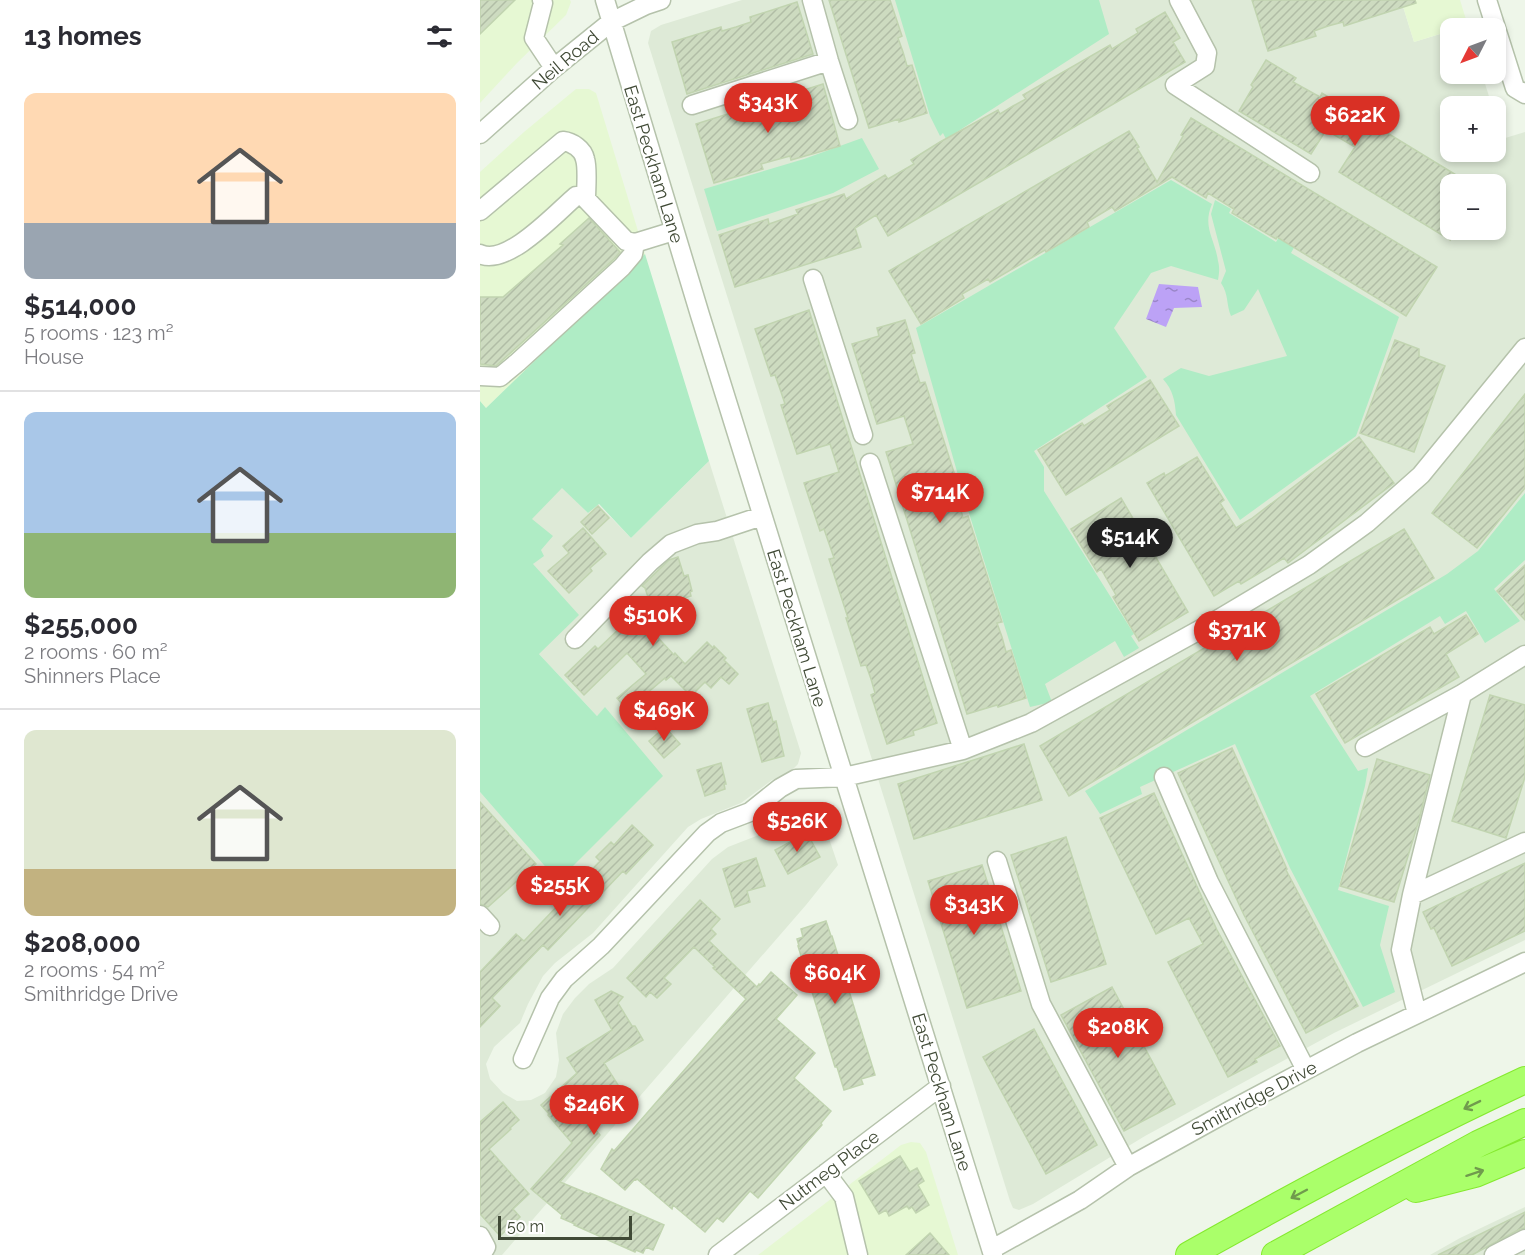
<!DOCTYPE html>
<html lang="en">
<head>
<meta charset="utf-8">
<style>
	body { margin:0; font-family:Raleway,sans-serif; background:#f7f7f7; color:#2b2b33; height:100vh; display:flex; flex-direction:column; font-size:22px; white-space:nowrap }
	* { box-sizing:border-box; margin:0 }
	p { font-size:20px; color:#7c7c81 }
	.icon { flex:none; width:33px; height:33px; fill:none; stroke:currentColor; stroke-width:2; stroke-linecap:round; stroke-linejoin:round }
	.map { position:relative; flex:1; overflow:hidden }
	.sheet { display:flex; flex-direction:column; background:#fff; width:480px }
	.sheet>* { flex:none }
	.needle { width:39px; rotate:228deg }
	.fabs { position:absolute; left:960px; top:18px; display:grid; gap:12px }
	.fabs a { display:grid; place-items:center; width:66px; height:66px; border-radius:12px; background:#fff; box-shadow:0 3px 9px #0003; font-size:30px }
	.scale { position:absolute; left:18px; bottom:15px; width:134px; box-sizing:border-box; padding-left:6px; border:3px solid #404a36; border-top:0; font-size:16px; line-height:21px; white-space:nowrap; color:#404a36; -webkit-text-stroke:4px #fff; paint-order:stroke }
	.price { position:absolute; translate:-50% -51px; padding:0 14px; border-radius:21px; background:#d93025; color:#fff; font-size:20px; line-height:39px; filter:drop-shadow(0 2px 3px #0008) }
	.price::after { content:''; position:absolute; left:50%; top:36px; width:18px; height:14px; margin-left:-9px; background:inherit; clip-path:polygon(0 0,100% 0,50% 100%) }
	.price.current { background:#222; color:#fff }
	ul { padding:0; list-style:none }
	li { display:grid; align-content:center; gap:12px; height:318px; padding:0 24px }
	li+li { border-top:2px solid #e1e1e2 }
	li span { display:grid; place-items:center; height:186px; border-radius:12px; color:#555 }
	li>.icon { margin-inline-start:auto }
	span .icon { width:108px; height:108px; fill:#fffc; stroke-width:1 }
	li b { font-size:26px }
	h2 { display:flex; justify-content:space-between; align-items:center; height:72px; padding:0 24px; font-size:26px }
	main { display:flex; flex:1; min-height:0 }
	.map>svg:first-child { display:block }
	.residential { fill:#deead7; fill-rule:evenodd }
	.commercial { fill:#e6f8d3 }
	.green { fill:#afecc5 }
	.water { fill:url(#water-ripples) }
	.building { fill:url(#building-hatch); stroke:#c1d4b0; stroke-width:1.5 }
	.lines { fill:none; stroke-linecap:round; stroke-linejoin:round }
	.minor-casing { stroke:#b5c2ab; stroke-width:21 }
	.highway-casing { stroke:#85e92f; stroke-width:28 }
	.minor { stroke:#fff; stroke-width:18 }
	.highway { stroke:#aaff6a; stroke-width:26 }
	.oneway { stroke:#709b4d }
	.labels { text-anchor:middle; dominant-baseline:central; stroke-width:4.5; stroke-linejoin:round; paint-order:stroke }
	.street-label { font-size:18px; fill:#404a36; stroke:#fff }
</style>
</head>
<body>
<main>
<section class="sheet">
<h2>13 homes<svg class="icon" aria-label="filters" viewBox="0 0 24 24"><path d="M4 7h16M4 17h16"/><circle cx="9" cy="7" r="2"/><circle cx="15" cy="17" r="2"/></svg></h2>
<ul>
<li><span style="background:linear-gradient(#ffd9b3 70%,#9aa5b1 0)"><svg class="icon" aria-label="home" viewBox="0 0 24 24"><path d="M3 11l9-7 9 7M6 9v11h12V9"/></svg></span><div><b>$514,000</b><p>5 rooms · 123 m²</p><p>House</p></div></li>
<li><span style="background:linear-gradient(#a9c7e8 65%,#8fb573 0)"><svg class="icon" aria-label="home" viewBox="0 0 24 24"><path d="M3 11l9-7 9 7M6 9v11h12V9"/></svg></span><div><b>$255,000</b><p>2 rooms · 60 m²</p><p>Shinners Place</p></div></li>
<li><span style="background:linear-gradient(#dfe7d0 75%,#c2b280 0)"><svg class="icon" aria-label="home" viewBox="0 0 24 24"><path d="M3 11l9-7 9 7M6 9v11h12V9"/></svg></span><div><b>$208,000</b><p>2 rooms · 54 m²</p><p>Smithridge Drive</p></div></li>
</ul>
</section>
<div class="map">
<svg width="1045" height="1255" viewBox="0 0 1045 1255">
	<defs>
		<pattern id="water-ripples" width="26" height="14" patternUnits="userSpaceOnUse" patternTransform="scale(1.5)"><rect width="26" height="14" fill="#bca2f6"/><path d="M2 4q2-2 4 0t4 0M15 11q2-2 4 0t4 0" fill="none" stroke="#9a86c8"/></pattern>
		<pattern id="building-hatch" width="6" height="6" patternUnits="userSpaceOnUse" patternTransform="scale(1.5)"><rect width="6" height="6" fill="#cddbc0"/><path d="M-1 1l2-2M0 6l6-6M5 7l2-2" fill="none" stroke="#b1bda6"/></pattern>
	</defs>
	<rect width="100%" height="100%" fill="#eef6e9"/>
	<path class="residential" d="M262,0H921L934,42L970,31V74H1002L1012,106H970V152H1016V117L1022,139L1045,132V940L854,1033L665,1136L553,1204L539,1210L533,1208L530,1201L168,43L171,31L181,25ZM970,184H1016V230H970Z
		M229,461L321,753L318,764L311,771L292,780L261,803L221,819L208,827L113,933L75,963L63,976L48,1004L40,1023L14,1047L6,1064L10,1079L23,1093L37,1101L51,1100L65,1093L76,1077L79,1060L76,1033L83,1014L95,998L109,984L133,968L232,859L248,847L284,833L322,803L331,802L339,809L358,865L326,905L22,1255H0V792L79,880L125,708L117,716L58,653L53,564L61,550L51,519L82,487L108,513L118,504L151,538Z
		M1045,1207V1255H950L980,1238Z"/>
	<path class="commercial" d="M0,0H90L91,2L86,15L37,63L0,103Z
		M921,0H980L988,26L979,28H970V31L934,42Z
		M96,89H109L116,93L165,254L6,408L0,401V172L44,132Z
		M431,1142L440,1143L446,1152L478,1255H278L421,1145Z"/>
	<path class="green" d="M415,0H619L629,34L466,139L463,133L460,136L450,116Z
		M382,138L399,169L353,193L237,231L224,189L324,159Z
		M691,180L732,204C722,227 735,239 738,261C740,268 739,274 738,280L691,266L671,273L634,328L667,377L554,451L564,467V491L654,634L651,636L659,648L644,657L635,641L565,684L572,702L550,707L488,510L436,328Z
		M827,190L841,199L811,253L919,317L876,436L760,520L696,415C695,401 693,390 683,379L701,368L729,376L807,356L778,289L764,310L751,316C746,304 749,295 741,283L746,271L731,214L735,200L751,209L749,213L796,242Z
		M165,254L229,461L151,538L119,504L108,513L82,488L52,519L73,536L61,550L64,556L53,564L99,615L59,654L117,716L125,707L183,776L78,881L0,792V401L6,408Z
		M1045,493V560L1014,589L1040,621L1005,643L986,611L965,624L960,616L830,696L878,771L888,768L885,786L858,890L909,906L900,945L915,992L883,1007L810,868L755,744L660,787L662,794L620,814L605,791L967,574L998,551Z"/>
	<path class="water" d="M679,284L718,287L722,307L694,308L686,327L666,319Z"/>
	<path class="building" d="M0,0H35L0,34Z
		M349,0H410L422,36L418,38L423,52L427,66L432,65L447,113L419,122V119L389,128Z
		M772,0H935L936,3L864,26L863,22L848,26L834,31L836,36L788,51Z
		M317,2L333,54L207,94L192,42L241,27L242,31L256,27L271,22L270,17Z
		M685,12L700,38L693,42L705,62L408,236L396,215L375,228L381,247L255,287L239,235L288,219L289,224L318,214L316,210L364,194L366,199L405,175L408,179L434,164L431,160L460,142L518,110L520,114L533,106L546,99L543,95L630,45L632,49L658,33L656,29Z
		M786,60L816,78L813,82L840,97L842,93L991,184H970V240L859,172L875,147L846,130L831,154L759,111L773,87L771,85Z
		M343,84L360,146L311,160L310,156L281,164L283,169L234,183L216,124Z
		M711,118L957,267L926,316L797,237L796,239L752,213L754,209L728,193L726,198L692,177L635,211L632,207L607,222L609,227L566,252L565,250L510,282L508,279L482,294L484,298L441,324L409,271L649,131L659,147L657,148L677,182L703,136L701,135Z
		M109,218L140,252L134,259L16,366L0,364V297H23L83,245L80,244Z
		M329,310L457,723L433,731L434,735L407,744L391,695L395,693L391,679L386,665L381,666L366,618H368L349,559L354,558L344,529L340,531L324,483L359,472L350,444L317,454L301,405L305,404L300,389L295,375L291,376L275,329Z
		M425,320L435,353L431,354L440,383L445,382L479,488L474,489L479,503L483,518L488,516L522,622L517,623L522,637L526,652L531,650L546,698L518,707L517,705L487,714L406,452L433,444L424,416L397,424L372,344L399,336L397,328Z
		M915,340L939,349V356L965,366L934,452L880,433Z
		M670,380L699,426L586,495L558,450L602,423L604,426L630,410L627,406Z
		M1045,394V488L997,548L952,513Z
		M879,437L914,483L808,563L804,558L761,584L759,581L734,596L667,483L684,473L685,476L717,457L744,500L740,503L756,528L771,519Z
		M641,498L708,612L659,641L633,597L636,595L621,569L617,572L591,529Z
		M118,506L129,518L112,534L101,522Z
		M103,528L126,554L110,568L112,571L89,593L68,571L89,553L83,546Z
		M924,529L954,578L589,796L560,746Z
		M198,557L204,576L208,575L212,591L210,592L211,596L184,604L185,607L166,613L175,622L169,628L194,655L195,653L205,664L227,642L233,648L234,646L246,658L244,660L258,674L249,684L241,677L231,688L225,682L211,696L191,676L186,680L185,678L147,710L137,698L166,674L147,653L104,695L85,675L115,646L118,649L169,600L165,588L162,586L189,560Z
		M1045,565V620L1017,591Z
		M986,615L998,634L966,654L979,677L865,743L836,694L950,627L954,634Z
		M1010,695L1045,705V777L1026,838L972,821Z
		M288,703L293,722L296,721L304,756L282,762L267,709Z
		M185,727L200,744L184,758L169,741Z
		M544,744L562,800L434,839L418,784Z
		M752,748L807,869L806,870L878,1006L826,1033L764,915L698,773Z
		M897,759L950,775L939,820L914,902L860,886Z
		M241,763L246,784H244L245,789L225,796L217,770Z
		M674,793L737,930L800,1046L775,1059L777,1062L748,1077L688,962L723,944L709,918L676,934L620,818Z
		M0,802L56,864L8,907L0,904Z
		M152,825L173,845L146,874L143,871L68,950L63,945L12,998L20,1006L0,1027V972L36,934L44,941L120,861L116,857L131,842L134,845Z
		M327,833L340,857L308,874L295,850Z
		M586,837L626,964L571,982L531,855Z
		M276,858L285,886L267,891L270,902L255,907L243,869Z
		M1045,863V931L972,966L954,928L951,929L943,912Z
		M502,865L541,991L487,1008L448,881Z
		M220,900L240,919L231,929L236,934L229,941L277,987L279,984L280,985L291,972L317,995L296,1019L335,1053L314,1078L351,1111L341,1123L342,1125L278,1198L270,1191L243,1222L237,1218L225,1232L193,1205L192,1209L157,1179L156,1180L155,1179L145,1190L121,1169L132,1149L134,1151L266,999L233,968L235,967L214,947L184,978L191,984L177,998L170,992L166,997L147,978Z
		M346,921L351,936H352L395,1075L381,1079L383,1084L364,1090L357,1067H355L318,946H319L317,939L323,937L321,929Z
		M632,987L695,1104L644,1131L581,1015Z
		M131,991L143,997L138,1003L152,1026H155L163,1040L124,1063L147,1099L110,1123L120,1135L80,1182L109,1194L110,1193L184,1225L173,1250L166,1247L163,1253L156,1250L155,1252L94,1225L95,1224L81,1218L82,1215L51,1189L92,1143L68,1115L69,1114L61,1105L97,1073L87,1058L132,1030L115,1000Z
		M554,1029L617,1145L566,1174L503,1057Z
		M23,1102L39,1120L30,1128L31,1129L9,1149L49,1194L33,1209L40,1217L20,1236L0,1214V1122Z
		M420,1156L430,1172L437,1168L444,1181L438,1185L449,1205L436,1213L432,1207L429,1209L427,1206L409,1216L406,1210L399,1214L379,1181Z
		M1045,1212V1228L1040,1229L992,1255H958Z
		M450,1233L469,1255H426Z"/>
	<g class="lines">
		<defs>
			<path id="minor" d="M62,0L63,3L54,38L74,68
				M125,0L220,315L513,1255
				M332,0L349,61L368,120
				M699,0L727,53L725,66L695,85L830,173
				M1007,0L1035,88L1045,94
				M212,105L349,61
				M0,134L74,68L131,22L166,5L181,0
				M0,211L83,141C92,142 103,149 105,159C108,168 106,188 106,199
				M0,254C27,267 76,213 96,196H103L146,241L155,243L194,231
				M333,279L383,435
				M0,376L20,377L38,362L142,267L153,254L155,243
				M390,463L483,750
				M95,639L170,562L191,544L217,534L237,531L282,516
				M885,747L982,694L1045,655
				M684,777L729,882L826,1070
				M517,861L561,1004L648,1167
				M932,895L1045,842
				M0,915L10,926
				M937,1014L921,950L932,895L982,694
				M43,1059L70,998L84,979L121,946L227,833L241,823L270,812L300,788L316,779L364,777L483,750L551,723L732,623L829,565L887,523L941,475L1045,348
				M346,1173L364,1197L378,1255
				M0,1236L6,1247L1,1255
				M512,1249L600,1200L648,1167L751,1110L877,1043L1045,962
				M238,1255L461,1086
				M1014,1255L1045,1239"/>
			<path id="highway" d="M936,1189L995,1174L1045,1153
				M709,1255C819,1193 931,1133 1045,1080
				M795,1255L998,1144L1045,1122"/>
		</defs>
		<use href="#minor" class="minor-casing"/>
		<use href="#highway" class="highway-casing"/>
		<use href="#minor" class="minor"/>
		<use href="#highway" class="highway"/>
	</g>
	<defs><path id="oneway-shaft" d="M-6 0H5M1.5-3L5.5 0L1.5 3" fill="none" stroke-width="1.6" stroke-linecap="round" stroke-linejoin="round" transform="scale(1.5)"/></defs>
	<g class="oneway">
		<use href="#oneway-shaft" transform="translate(992 1105) rotate(154)"/>
		<use href="#oneway-shaft" transform="translate(995 1173) rotate(-18)"/>
		<use href="#oneway-shaft" transform="translate(819 1194) rotate(152)"/>
	</g>
	<g class="labels">
		<g class="street-label">
			<text transform="translate(85 60) rotate(-40)">Neil Road</text>
			<text transform="translate(174 164) rotate(73)">East Peckham Lane</text>
			<text transform="translate(317 628) rotate(73)">East Peckham Lane</text>
			<text transform="translate(462 1092) rotate(73)">East Peckham Lane</text>
			<text transform="translate(774 1098) rotate(-28)">Smithridge Drive</text>
			<text transform="translate(349 1170) rotate(-37)">Nutmeg Place</text>
		</g>
	</g>
</svg>
<div class="fabs">
<a><svg class="needle" viewBox="-14 -14 28 28"><path d="M0-13l5 13h-10z" fill="#e53935"/><path d="M0 13l5-13h-10z" fill="#7c7c81"/></svg></a>
<a>+</a>
<a>−</a>
</div>
<div class="scale">50 m</div>
<b class="price" style="left:288px;top:134px">$343K</b>
<b class="price" style="left:875px;top:147px">$622K</b>
<b class="price" style="left:460px;top:524px">$714K</b>
<b class="price current" style="left:650px;top:569px">$514K</b>
<b class="price" style="left:173px;top:647px">$510K</b>
<b class="price" style="left:757px;top:662px">$371K</b>
<b class="price" style="left:184px;top:742px">$469K</b>
<b class="price" style="left:317px;top:853px">$526K</b>
<b class="price" style="left:80px;top:917px">$255K</b>
<b class="price" style="left:494px;top:936px">$343K</b>
<b class="price" style="left:355px;top:1005px">$604K</b>
<b class="price" style="left:638px;top:1059px">$208K</b>
<b class="price" style="left:114px;top:1136px">$246K</b>
</div>
</main>
</body>
</html>
